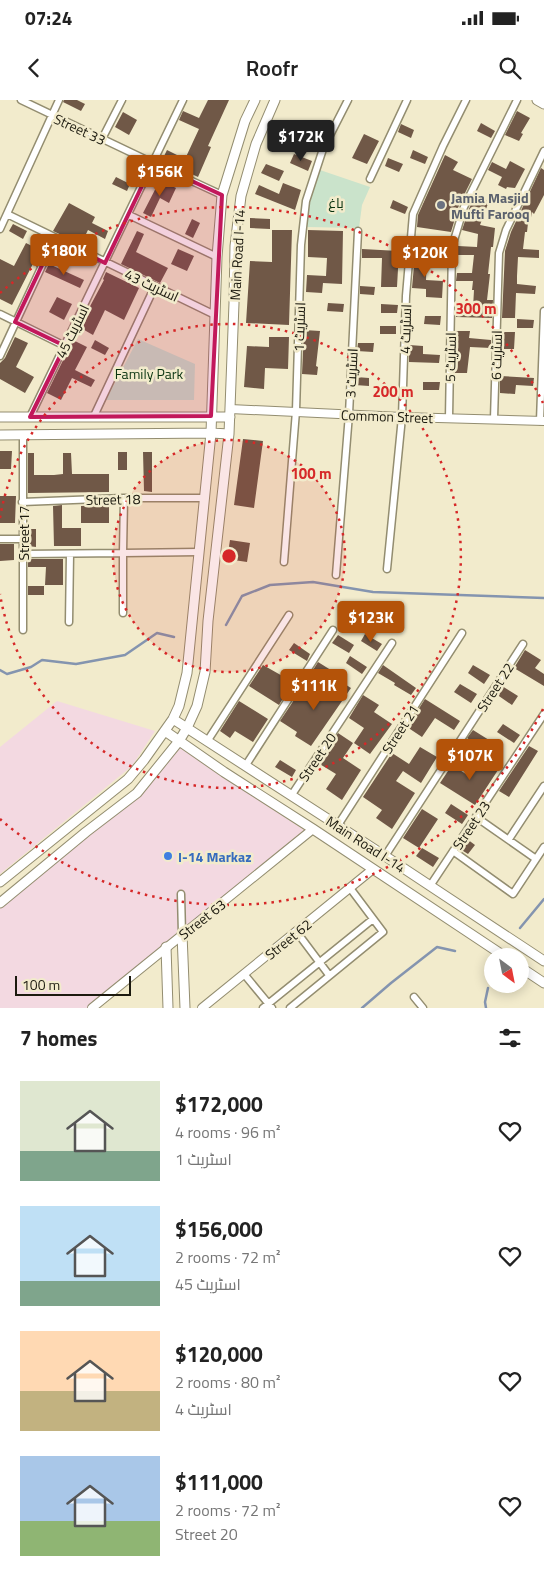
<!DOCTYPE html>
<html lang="en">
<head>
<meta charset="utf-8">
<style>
	body { margin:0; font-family:"Titillium Web",Cairo,sans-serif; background:#f6f6f6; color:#222; height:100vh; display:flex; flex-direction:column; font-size:19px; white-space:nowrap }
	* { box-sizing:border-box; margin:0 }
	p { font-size:16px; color:#767676 }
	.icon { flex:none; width:28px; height:28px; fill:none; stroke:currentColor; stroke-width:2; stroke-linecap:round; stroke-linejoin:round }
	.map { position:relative; height:908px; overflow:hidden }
	.side { display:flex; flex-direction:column; background:#fff; flex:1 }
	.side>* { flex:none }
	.needle { width:32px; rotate:148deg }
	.buttons { position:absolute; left:484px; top:848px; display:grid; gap:10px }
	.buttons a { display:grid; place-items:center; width:45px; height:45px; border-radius:50%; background:#fff; box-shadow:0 2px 12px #0003; font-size:25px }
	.scale { position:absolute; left:15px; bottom:12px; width:116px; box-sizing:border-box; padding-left:5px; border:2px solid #1c1a0f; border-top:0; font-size:14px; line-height:18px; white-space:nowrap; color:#1c1a0f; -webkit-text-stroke:4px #f2ebcc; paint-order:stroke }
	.price { position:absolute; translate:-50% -42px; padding:0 11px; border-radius:5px; background:#b45309; color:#fff; font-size:16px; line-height:32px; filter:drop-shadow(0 1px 2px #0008) }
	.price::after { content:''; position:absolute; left:50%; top:30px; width:15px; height:11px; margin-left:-8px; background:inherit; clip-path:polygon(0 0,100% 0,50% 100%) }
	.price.current { background:#222; color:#fff }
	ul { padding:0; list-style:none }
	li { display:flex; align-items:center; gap:15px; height:125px; padding:0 20px }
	li span { display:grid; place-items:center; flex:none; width:140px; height:100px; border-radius:0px; color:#555 }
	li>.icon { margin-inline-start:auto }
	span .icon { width:60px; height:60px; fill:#fffc; stroke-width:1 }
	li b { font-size:21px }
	h2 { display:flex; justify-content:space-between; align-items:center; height:60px; padding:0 20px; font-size:21px }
	.status { display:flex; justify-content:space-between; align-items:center; height:35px; padding:0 25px; background:#fff; direction:ltr }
	.status svg { height:14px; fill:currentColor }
	header { display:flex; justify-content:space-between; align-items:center; height:65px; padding:0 20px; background:#fff; font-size:22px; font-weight:600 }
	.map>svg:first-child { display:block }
	.commercial { fill:#f3d9e1 }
	.green { fill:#cae3cb }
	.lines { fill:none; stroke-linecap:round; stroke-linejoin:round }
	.stream { stroke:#8494af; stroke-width:2.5 }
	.building { fill:#705847 }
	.minor-casing { stroke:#938d70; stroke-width:9 }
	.tertiary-casing { stroke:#938d70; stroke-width:10 }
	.secondary-casing { stroke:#938d70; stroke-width:11 }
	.minor { stroke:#fff; stroke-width:6 }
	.tertiary { stroke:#fff; stroke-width:8 }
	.secondary { stroke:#fff; stroke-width:9 }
	.marked { fill:#c2185b; fill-opacity:0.2; stroke:#c2185b; stroke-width:4; stroke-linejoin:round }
	.ring { fill:none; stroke:#d62828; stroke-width:2.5; stroke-dasharray:2.5 5 }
	.worship-dot { fill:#6b7280; stroke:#f2ebcc; stroke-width:2 }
	.shop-dot { fill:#3f7fe0; stroke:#f2ebcc; stroke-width:2 }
	.labels { text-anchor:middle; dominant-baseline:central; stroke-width:5; stroke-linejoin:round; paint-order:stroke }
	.street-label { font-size:14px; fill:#1c1a0f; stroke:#f2ebcc }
	.worship-label { font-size:14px; font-weight:bold; fill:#5b616d; stroke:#f2ebcc; text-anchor:start }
	.park-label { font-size:14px; fill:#093410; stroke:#f2ebcc }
	.shop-label { font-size:14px; font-weight:bold; fill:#366cbe; stroke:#f2ebcc; text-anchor:start }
	.centre { fill:#d62828; stroke:#f2ebcc; stroke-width:2.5 }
	.ring-label { font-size:15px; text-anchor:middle; font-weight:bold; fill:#d62828; stroke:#f2ebcc; stroke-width:5; stroke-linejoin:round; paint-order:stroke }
</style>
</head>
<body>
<div class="status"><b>07:24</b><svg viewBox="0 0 49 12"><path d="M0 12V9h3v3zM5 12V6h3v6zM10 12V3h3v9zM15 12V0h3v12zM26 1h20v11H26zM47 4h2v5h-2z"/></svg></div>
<header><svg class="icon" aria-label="back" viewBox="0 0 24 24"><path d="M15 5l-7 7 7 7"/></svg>Roofr<svg class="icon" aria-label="search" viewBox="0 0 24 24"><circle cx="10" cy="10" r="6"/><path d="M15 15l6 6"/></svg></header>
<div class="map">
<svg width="544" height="908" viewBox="0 0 544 908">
	<rect width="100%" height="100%" fill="#f2ebcc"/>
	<path class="commercial" d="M57,601L155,631L132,666L0,774V647Z
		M180,648L304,730L87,908H0V806L141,694Z"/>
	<path class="green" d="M320,70L370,87L362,105L359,128L306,127L310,102Z
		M138,239L195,264L194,300H106Z"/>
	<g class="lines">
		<path class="stream" d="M226,525L242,496L270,485L313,482L373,492L544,498
			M0,570L7,574L31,567L42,560L76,564L125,555L157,533L174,537
			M520,828L544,799
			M362,908L391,883L437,847L455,851
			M486,908L485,902L488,888"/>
	</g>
	<path class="building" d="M64,0H77L85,4L81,11L63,2Z
		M208,0H229L208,46L211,47L198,77L162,60L167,50L185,59L199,29L179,20L183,11L199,18Z
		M517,11L530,18L521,33L523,34L519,41L505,35Z
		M123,12L137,20L129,35L115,27Z
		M306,22L324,30L314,50L293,40L288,50L270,42L279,23L301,33Z
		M481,23L495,31L491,38L477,31Z
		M401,24L414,30L411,38L398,32Z
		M364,34L379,41L367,64L352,58Z
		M413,50L428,57L425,64L410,58Z
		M294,54L312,61L308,71L290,63Z
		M445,55L458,62L453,70L472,79L459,105L451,132L417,127L418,115Z
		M388,58L403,64L399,72L385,66Z
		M510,61L525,69L515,88L507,87L506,89L498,85L502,77L488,70L492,62L506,69Z
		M266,64L284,71L279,81L261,73Z
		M541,68L544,70V95L534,114L532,112L530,123H528L527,132H525L523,149L539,150V158L518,157L517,176V184L536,186L535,194L516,193L515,218H502L505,151L511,132Z
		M116,77L130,84L127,91L112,84Z
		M160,80L176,88L169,103L160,98L151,117L143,113Z
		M283,83L301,90L295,110L255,94L259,85L279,94Z
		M475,95L489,101L480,125L495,128L493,147H491L488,174H490L487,200H493L492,218L456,217V209L473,208L474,190H472L473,181H456L457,173H472L474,155H457V148L458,146L477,147L478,134L462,130L469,109Z
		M393,100L408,107L405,114L390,108Z
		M69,103L95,117L92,123L108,131L105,139L88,130L81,144L53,131Z
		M250,118L270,119V129L250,128Z
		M192,119L200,123L193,138L185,134Z
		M13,124L27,131L23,139L9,131Z
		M272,130H292L289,225L246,223L250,161L272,162Z
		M308,130L343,131L342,184L323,183L322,193L306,192L307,175L326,176L327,158L308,157Z
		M137,131L144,134L136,152L168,168L160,183L121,164Z
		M26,143L40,150L12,205L0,199V159L14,166Z
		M178,149L194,156L187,171L171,164Z
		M362,149L399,151L397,187H381L382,158H362Z
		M415,154H427L426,180L443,181L442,198L426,197V189L412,188Z
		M49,164L84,180L80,188L45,172Z
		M106,172L139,188L124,220L105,210L93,235L79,227L104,180L103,179Z
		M360,186L375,187L374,195L360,194Z
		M57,197L72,204L64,220L49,212Z
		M328,203L344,204L343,212L327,211Z
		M381,204L398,205L397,213H381Z
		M425,216H441L440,225L424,224Z
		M517,219L534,220L533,228H517Z
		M380,226H396V234H380Z
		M304,230L320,231L316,266L318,267L317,275L302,274Z
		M456,231H470L469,238L491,240V248L470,247L467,273H455Z
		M502,232H515L514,249H501Z
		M15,237L28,243L16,267L34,277L25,293L0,279V263L5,258Z
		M269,237H289L288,269L265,268L264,289L244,287L247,246L269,247Z
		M73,240L87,247L75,270L95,280L91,287L72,278L61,300L47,293Z
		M95,240L109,248L105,255L91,248Z
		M358,243H374L373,252L357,251Z
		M409,245L423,246V254L440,255L439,263L409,262Z
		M500,276L534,278L533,286L516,285L515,294L500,293Z
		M356,277L369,278V286L355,285Z
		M423,282H440L439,290H423Z
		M243,339L263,341L254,408L234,405Z
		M0,351H12L11,369H0Z
		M118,352H127V370H118Z
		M143,352H152V392L144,391Z
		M28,353H34V375H54L63,374V353H71L72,374H109V392L28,393Z
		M0,396H16L15,423H0Z
		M62,405V428H81V446H54L53,406Z
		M109,405V423H81V406Z
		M28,429H36V447L28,446Z
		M230,440L250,443L247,462L227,459Z
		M0,444H14V460L0,461Z
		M28,459H63V485H45L46,467H28Z
		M28,486H44V495H28Z
		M365,534L382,544L377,551L361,541Z
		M338,535L354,545L349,553L332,543Z
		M294,543L310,554L307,561L289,550Z
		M525,550L541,560L535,568L544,574V586L514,568Z
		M350,556L367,567L362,574L346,563Z
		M318,562L334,572L328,580L313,570Z
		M263,565L293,582L279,605L249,586Z
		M383,565L416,588L411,595L394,585L395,583L378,573Z
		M473,565L490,575L484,584L468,573Z
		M335,578L351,588L311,646L295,636L297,632L280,621L302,588L319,599Z
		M460,584L477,594L471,603L454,592Z
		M502,586L518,596L512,605L496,594Z
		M363,595L379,605L374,612L392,624L370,654L354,643L364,628L349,618Z
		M425,599L460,621L454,630L435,618L422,637L407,627Z
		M239,601L268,619L253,642L235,631L230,638L220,631Z
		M503,624L520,635L514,643L497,632Z
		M473,630L489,640L483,649L467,638Z
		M338,633L353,643L343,658L361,670L342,700L326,689L336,674L318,663Z
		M529,646L538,651L509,697L499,691Z
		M420,647L437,657L421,683L403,671L396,681L415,693L392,729L376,718L382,710L363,697L392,653L409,664Z
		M481,659L498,670L475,705L440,683L452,665L469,676Z
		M280,660L296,670L292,677L275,667Z
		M451,704L468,715L462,724L445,713Z
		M422,709L438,719L419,748L403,738Z
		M467,739L475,745L468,754L460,749Z
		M422,748L439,758L433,767L416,756Z"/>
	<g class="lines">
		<defs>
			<path id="minor" d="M21,0L153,63L222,95
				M102,39L122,0
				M370,79L407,0
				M7,114L215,215
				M129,115L217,157
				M0,129L59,0
				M0,214L65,246
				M0,256L55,138
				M94,316L155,186
				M30,317L183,0
				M449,318L452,147L464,107L517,0
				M494,319L499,153L506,130L544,51
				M540,321L544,211
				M23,335V530
				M22,402L124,398H204
				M0,439H23
				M23,454L123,453L124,398
				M284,462L296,311L301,145L306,101L323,49L348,0
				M387,469L402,317L406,196L413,114L443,46L466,0
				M336,475L349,314L358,131
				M123,513V453L199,452
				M69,522L70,454
				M208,640L289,515
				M246,665L333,530
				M291,696L392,543
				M476,717L536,759
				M338,725L462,533
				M509,739L544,686
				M453,751L513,794L544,747
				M385,756L523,544
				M430,786L544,614
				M181,794L182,834
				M296,831L329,875
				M244,874L272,908
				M414,897L423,908
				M263,908L373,819
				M290,908L383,832L350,788"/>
			<path id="tertiary" d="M230,309L402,317L544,321
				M92,908L313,729
				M202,908L373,769"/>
			<path id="secondary" d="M537,0L544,4
				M0,317H230
				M0,335L211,333L229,334
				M173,619L385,756L544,861
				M165,631L224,672L313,729L504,856
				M0,782L128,679L144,660L173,619L179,606L187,573L211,333L217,157L222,95L245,21L255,0
				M0,803L86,732L137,693L179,641L187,628L197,606L205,572L208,521L229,334L234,203L235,146L241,96L256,44L275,0
				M182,834L185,908
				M166,847L168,908
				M520,867L544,883"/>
		</defs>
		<use href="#minor" class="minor-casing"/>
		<use href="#tertiary" class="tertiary-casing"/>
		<use href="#secondary" class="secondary-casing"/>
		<use href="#minor" class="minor"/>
		<use href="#tertiary" class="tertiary"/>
		<use href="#secondary" class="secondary"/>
	</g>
	<path class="marked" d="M153,63L222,95L211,316L30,317L65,246L15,222L55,138L105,163Z"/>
	<circle cx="229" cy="456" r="116" fill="#d62828" fill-opacity=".12"/>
	<g class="ring">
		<circle cx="229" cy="456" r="116"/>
		<path d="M0 418A232 232 0 1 1 0 494"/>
		<path d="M543 609A349 349 0 0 1 0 719M0 193A349 349 0 0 1 543 303"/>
	</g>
	<circle class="worship-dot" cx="441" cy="105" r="5"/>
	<circle class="shop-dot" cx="168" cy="756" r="5"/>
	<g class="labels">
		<g class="street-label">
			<text transform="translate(80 29) rotate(25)">Street 33</text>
			<text transform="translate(237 155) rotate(-87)">Main Road I-14</text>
			<text transform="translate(152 185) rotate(25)">اسٹریٹ 43</text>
			<text transform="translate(299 227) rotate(-88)">اسٹریٹ 1</text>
			<text transform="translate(405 229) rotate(-88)">اسٹریٹ 4</text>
			<text transform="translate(72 231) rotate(-64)">اسٹریٹ 45</text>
			<text transform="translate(496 255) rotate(-89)">اسٹریٹ 6</text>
			<text transform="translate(450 257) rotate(-89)">اسٹریٹ 5</text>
			<text transform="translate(351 273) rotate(-87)">اسٹریٹ 3</text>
			<text transform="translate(387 316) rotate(2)">Common Street</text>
			<text transform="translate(113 399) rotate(-1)">Street 18</text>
			<text transform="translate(23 433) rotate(-90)">Street 17</text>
			<text transform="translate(495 587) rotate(-57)">Street 22</text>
			<text transform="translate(400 629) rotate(-57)">Street 21</text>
			<text transform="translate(317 657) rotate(-56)">Street 20</text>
			<text transform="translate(471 725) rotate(-56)">Street 23</text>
			<text transform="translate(366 744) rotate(33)">Main Road I-14</text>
			<text transform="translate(202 819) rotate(-38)">Street 63</text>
			<text transform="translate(288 839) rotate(-39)">Street 62</text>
		</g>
		<g class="worship-label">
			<text x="451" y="97">Jamia Masjid<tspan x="451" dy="16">Mufti Farooq</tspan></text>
		</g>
		<g class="park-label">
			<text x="336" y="102">باغ</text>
			<text x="149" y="273">Family Park</text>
		</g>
		<g class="shop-label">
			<text x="178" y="756">I-14 Markaz</text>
		</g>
	</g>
	<circle cx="229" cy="456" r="8" class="centre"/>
	<g class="ring-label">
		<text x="476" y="214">300 m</text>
		<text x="393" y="297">200 m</text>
		<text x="311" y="379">100 m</text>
	</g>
</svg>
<div class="buttons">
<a><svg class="needle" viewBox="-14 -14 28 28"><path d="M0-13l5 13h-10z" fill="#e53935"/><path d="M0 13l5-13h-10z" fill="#767676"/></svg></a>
</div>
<div class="scale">100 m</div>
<b class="price current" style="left:301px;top:62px">$172K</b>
<b class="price" style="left:160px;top:97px">$156K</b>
<b class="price" style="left:64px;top:176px">$180K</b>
<b class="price" style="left:425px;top:178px">$120K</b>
<b class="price" style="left:371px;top:543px">$123K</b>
<b class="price" style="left:314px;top:611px">$111K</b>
<b class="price" style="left:470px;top:681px">$107K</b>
</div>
<section class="side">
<h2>7 homes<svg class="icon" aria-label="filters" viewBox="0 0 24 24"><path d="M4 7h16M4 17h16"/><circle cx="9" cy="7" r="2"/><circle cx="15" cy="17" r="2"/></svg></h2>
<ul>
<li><span style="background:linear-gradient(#dfe7d0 70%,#7fa58c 0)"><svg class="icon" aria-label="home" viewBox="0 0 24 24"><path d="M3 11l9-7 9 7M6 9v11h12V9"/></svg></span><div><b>$172,000</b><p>4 rooms · 96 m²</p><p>اسٹریٹ 1</p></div><svg class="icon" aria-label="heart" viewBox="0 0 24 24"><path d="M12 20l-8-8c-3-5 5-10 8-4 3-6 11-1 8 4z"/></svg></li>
<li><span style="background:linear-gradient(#bfe0f5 75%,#7fa58c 0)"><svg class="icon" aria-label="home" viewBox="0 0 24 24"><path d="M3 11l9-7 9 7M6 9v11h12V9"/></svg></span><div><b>$156,000</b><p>2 rooms · 72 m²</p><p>اسٹریٹ 45</p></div><svg class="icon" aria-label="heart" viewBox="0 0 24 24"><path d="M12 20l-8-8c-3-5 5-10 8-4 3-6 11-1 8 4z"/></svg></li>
<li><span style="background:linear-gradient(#ffd9b3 60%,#c2b280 0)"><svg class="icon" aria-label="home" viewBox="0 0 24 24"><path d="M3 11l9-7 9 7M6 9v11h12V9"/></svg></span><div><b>$120,000</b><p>2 rooms · 80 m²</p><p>اسٹریٹ 4</p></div><svg class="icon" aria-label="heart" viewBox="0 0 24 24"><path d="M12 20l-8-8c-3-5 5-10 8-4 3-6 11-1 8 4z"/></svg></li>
<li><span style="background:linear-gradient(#a9c7e8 65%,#8fb573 0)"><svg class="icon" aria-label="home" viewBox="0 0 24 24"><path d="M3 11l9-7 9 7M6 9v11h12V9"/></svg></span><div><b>$111,000</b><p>2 rooms · 72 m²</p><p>Street 20</p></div><svg class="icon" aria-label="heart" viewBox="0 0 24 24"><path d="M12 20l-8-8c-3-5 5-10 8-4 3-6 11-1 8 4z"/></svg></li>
</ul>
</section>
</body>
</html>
